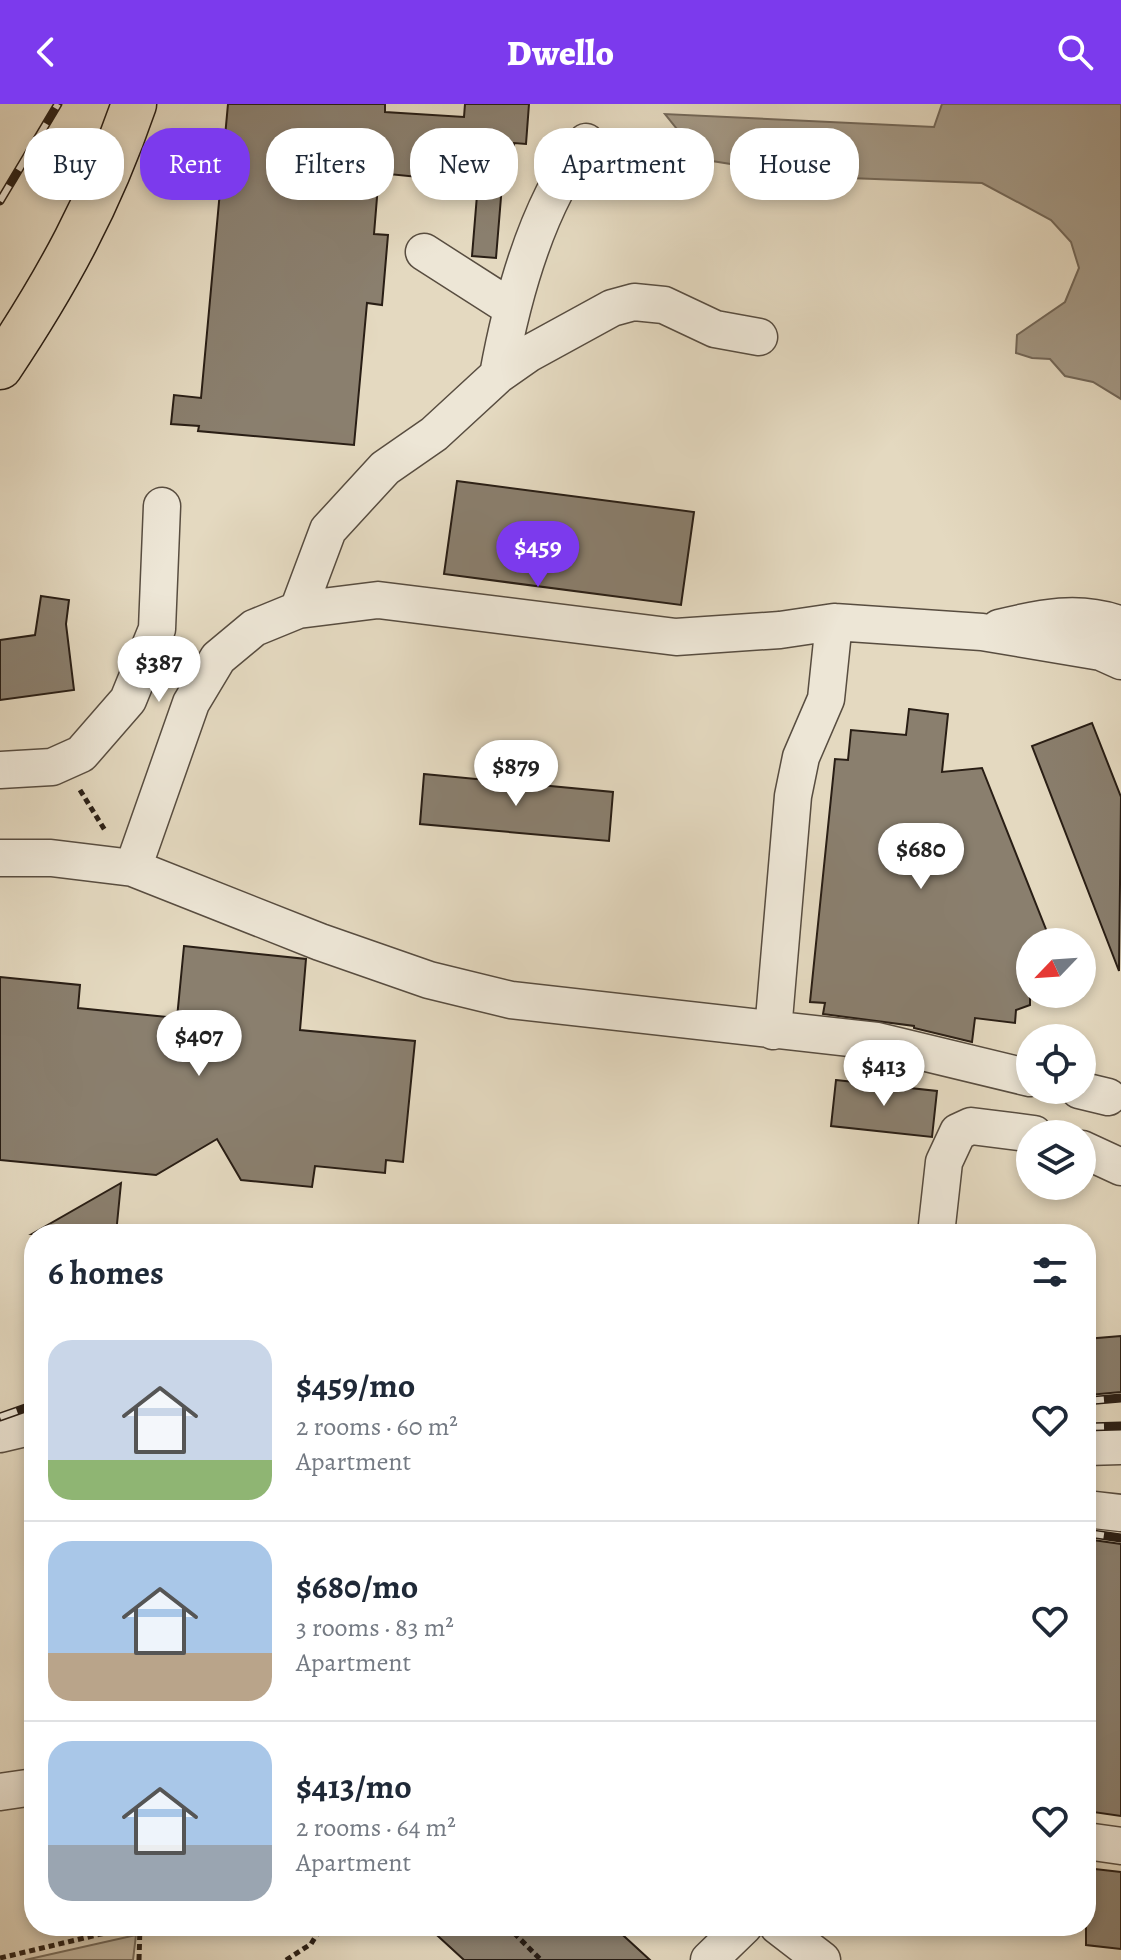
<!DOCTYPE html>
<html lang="en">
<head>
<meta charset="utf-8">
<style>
	body { margin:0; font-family:Alegreya,serif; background:#f2f2f3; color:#1f2937; height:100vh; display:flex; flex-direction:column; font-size:30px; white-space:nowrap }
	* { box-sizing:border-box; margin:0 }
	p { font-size:26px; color:#747a83 }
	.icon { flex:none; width:44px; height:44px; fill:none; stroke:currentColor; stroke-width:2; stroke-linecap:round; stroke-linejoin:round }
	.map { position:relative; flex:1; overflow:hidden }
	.details { position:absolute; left:24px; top:1120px; width:1072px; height:712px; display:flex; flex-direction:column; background:#fff; border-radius:32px; box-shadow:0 4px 12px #0003 }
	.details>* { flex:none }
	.top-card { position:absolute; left:24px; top:24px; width:1074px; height:72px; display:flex; gap:16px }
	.needle { width:52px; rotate:245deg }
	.buttons { position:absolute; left:1016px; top:824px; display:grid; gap:16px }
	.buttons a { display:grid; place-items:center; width:80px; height:80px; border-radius:50%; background:#fff; box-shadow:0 4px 12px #0003; font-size:40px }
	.price { position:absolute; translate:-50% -68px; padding:0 18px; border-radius:28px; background:#fff; color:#222; font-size:26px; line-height:52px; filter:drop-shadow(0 2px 4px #0008) }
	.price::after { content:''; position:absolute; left:50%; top:48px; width:24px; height:18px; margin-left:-12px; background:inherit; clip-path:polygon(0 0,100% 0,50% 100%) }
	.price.active { background:#7c3aed; color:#fff }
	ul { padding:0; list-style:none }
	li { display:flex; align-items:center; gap:24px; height:200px; padding:0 24px }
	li+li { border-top:2px solid #e0e1e3 }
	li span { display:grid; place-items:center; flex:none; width:224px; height:160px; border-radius:24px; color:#555 }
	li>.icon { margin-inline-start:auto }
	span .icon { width:96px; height:96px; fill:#fffc; stroke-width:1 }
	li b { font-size:34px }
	h2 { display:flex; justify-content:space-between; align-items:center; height:96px; padding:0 24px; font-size:34px }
	.chip { padding:0 28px; border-radius:32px; background:#fff; box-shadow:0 4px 12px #0003; font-size:28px; line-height:72px }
	.chip.active { background:#7c3aed; color:#fff }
	header { display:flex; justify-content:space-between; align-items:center; height:104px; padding:0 24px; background:#7c3aed; color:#fff; font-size:36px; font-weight:800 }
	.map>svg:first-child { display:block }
	.green { fill:#c4b9a3; stroke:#766c5c; stroke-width:2 }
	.water { fill:#a49986; stroke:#736859; stroke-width:2 }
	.building { fill:#8a7f6e; stroke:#291e15; stroke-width:2 }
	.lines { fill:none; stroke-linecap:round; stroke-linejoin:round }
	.minor-casing { stroke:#584d40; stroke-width:39 }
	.major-casing { stroke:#291e15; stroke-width:47 }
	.path { stroke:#291e15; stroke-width:5; stroke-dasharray:6 4; stroke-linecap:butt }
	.minor { stroke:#ede6d6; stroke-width:36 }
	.major { stroke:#e4d9c0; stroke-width:44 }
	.rail-casing { stroke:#291e15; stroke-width:9 }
	.rail { stroke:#ede6d6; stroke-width:6; stroke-dasharray:18; stroke-linecap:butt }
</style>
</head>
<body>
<header><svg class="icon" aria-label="back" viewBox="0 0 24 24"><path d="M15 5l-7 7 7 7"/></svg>Dwello<svg class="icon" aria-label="search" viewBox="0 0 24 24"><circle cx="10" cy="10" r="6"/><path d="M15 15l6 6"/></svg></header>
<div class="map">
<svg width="1121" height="1856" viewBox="0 0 1121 1856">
	<rect width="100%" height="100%" fill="#e4d9c0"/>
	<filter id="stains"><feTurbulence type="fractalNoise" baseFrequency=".0025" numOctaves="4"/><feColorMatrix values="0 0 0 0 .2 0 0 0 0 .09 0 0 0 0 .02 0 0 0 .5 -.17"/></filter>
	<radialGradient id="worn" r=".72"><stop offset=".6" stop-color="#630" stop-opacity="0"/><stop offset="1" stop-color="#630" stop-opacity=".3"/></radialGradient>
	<path class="green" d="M136,1831L133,1856H25Z"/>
	<path class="water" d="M942,0H1121V295L1093,278L1065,272L1050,255L1032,254L1016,249L1017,231L1065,198L1079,164L1071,138L1051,116L982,79L848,74L788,63L743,62L712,57L693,45L665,10L934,23Z"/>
	<path class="building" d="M228,0H385V8L464,13L465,0H529L526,40L514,39L511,82L502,81L496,154L472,152L478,79L379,69L374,130L388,131L382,201L367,199L354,341L198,327L199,322L171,320L174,291L201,294Z
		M457,377L694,408L681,501L444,470Z
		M41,492L69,496L66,520L74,586L0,596V536L35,531Z
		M909,605L948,610L942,668L982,664L1051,838H1030V901L1016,906L1015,919L975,914L972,938L914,924V922L823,910L825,899L810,898L835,655L848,656L851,626L906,631Z
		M1092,619L1121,693L1119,867L1032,642Z
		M424,670L613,688L609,737L420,720Z
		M184,842L306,855L300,926L415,937L403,1058L386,1056L385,1069L315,1062L312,1083L241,1076L217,1035L156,1071L0,1056V873L80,881L78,904L177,914Z
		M836,976L937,987L932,1033L831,1022Z
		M121,1079L116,1130H32Z
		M1121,1232V1288L1089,1291L1086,1235Z
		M1086,1435L1121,1440V1712L1086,1707Z
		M1086,1764L1121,1768V1845L1086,1841Z
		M427,1822H613L650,1856H464Z"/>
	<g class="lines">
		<defs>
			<path id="minor" d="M424,148L510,203
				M498,271C512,194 537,100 586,38
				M298,506L328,426L385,364L434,330L498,271L528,250L612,204L634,198L664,201L715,225L759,233
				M999,524C1040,514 1080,505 1121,521
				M0,666L52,663L81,650L128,596L157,525L162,402
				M0,754H51L133,764L320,838L429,876L511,896L877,937L1030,974
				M133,764L191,599L218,554L254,524L298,506L378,496L676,533L780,526L834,518L982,528L1101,548L1121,557
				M773,927L793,692L801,653L826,595L834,518
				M1079,986L1108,993
				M1082,1045L1121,1063
				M936,1130L944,1058L958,1028L971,1022L1034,1030
				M0,1330L34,1322
				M1086,1343L1121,1342
				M1086,1405L1121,1409
				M0,1688L34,1683
				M1086,1737L1121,1742
				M778,1822L822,1856
				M709,1856L744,1822"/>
			<path id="major" d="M0,263C58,176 100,99 134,0"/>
		</defs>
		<use href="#minor" class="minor-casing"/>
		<use href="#major" class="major-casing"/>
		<path class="path" d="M80,686L106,728
			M266,1822L319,1827L344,1822
			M507,1822L541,1856
			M0,1854L135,1822
			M139,1856L140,1822
			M286,1856L311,1840L319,1827"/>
		<use href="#minor" class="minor"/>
		<use href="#major" class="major"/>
		<defs>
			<path id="rail" d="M0,97L58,0
				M1086,1297L1121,1294
				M0,1313L34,1301
				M1086,1323L1121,1322
				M1086,1429L1121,1434"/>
		</defs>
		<use href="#rail" class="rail-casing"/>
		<use href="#rail" class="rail"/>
	</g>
	<rect width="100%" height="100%" filter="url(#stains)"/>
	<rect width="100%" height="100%" fill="url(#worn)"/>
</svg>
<div class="buttons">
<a><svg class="needle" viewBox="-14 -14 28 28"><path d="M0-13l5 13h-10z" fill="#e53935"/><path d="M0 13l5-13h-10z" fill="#747a83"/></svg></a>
<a><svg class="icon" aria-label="locate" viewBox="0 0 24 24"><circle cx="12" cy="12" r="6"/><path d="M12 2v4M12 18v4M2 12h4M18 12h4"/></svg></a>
<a><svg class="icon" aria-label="layers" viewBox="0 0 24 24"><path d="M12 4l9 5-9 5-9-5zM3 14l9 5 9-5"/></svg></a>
</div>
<b class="price active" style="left:538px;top:485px">$459</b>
<b class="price" style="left:159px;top:600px">$387</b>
<b class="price" style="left:516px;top:704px">$879</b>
<b class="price" style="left:921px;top:787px">$680</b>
<b class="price" style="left:199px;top:974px">$407</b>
<b class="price" style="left:884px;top:1004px">$413</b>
<div class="top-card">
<a class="chip">Buy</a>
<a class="chip active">Rent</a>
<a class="chip">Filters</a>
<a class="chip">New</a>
<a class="chip">Apartment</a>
<a class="chip">House</a>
</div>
<section class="details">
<h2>6 homes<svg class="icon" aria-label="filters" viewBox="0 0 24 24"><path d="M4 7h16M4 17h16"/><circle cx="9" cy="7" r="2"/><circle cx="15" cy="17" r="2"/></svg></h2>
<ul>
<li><span style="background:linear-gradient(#c9d6e8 75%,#8fb573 0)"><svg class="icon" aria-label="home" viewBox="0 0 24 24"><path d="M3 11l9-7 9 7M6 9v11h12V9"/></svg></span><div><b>$459/mo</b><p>2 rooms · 60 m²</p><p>Apartment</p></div><svg class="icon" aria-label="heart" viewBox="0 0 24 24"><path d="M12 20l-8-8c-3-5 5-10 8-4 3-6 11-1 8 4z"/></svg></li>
<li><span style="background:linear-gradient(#a9c7e8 70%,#b9a48a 0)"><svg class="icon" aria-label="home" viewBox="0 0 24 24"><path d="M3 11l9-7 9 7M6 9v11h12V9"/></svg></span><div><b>$680/mo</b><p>3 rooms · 83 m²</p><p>Apartment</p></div><svg class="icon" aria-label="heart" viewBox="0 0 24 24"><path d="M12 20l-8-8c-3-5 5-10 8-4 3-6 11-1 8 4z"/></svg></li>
<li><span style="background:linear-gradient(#a9c7e8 65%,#9aa5b1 0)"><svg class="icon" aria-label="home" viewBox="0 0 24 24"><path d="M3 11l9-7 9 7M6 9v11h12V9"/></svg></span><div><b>$413/mo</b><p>2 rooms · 64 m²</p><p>Apartment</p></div><svg class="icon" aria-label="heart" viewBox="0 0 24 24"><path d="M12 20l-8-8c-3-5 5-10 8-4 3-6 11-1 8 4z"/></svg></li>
</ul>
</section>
</div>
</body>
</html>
